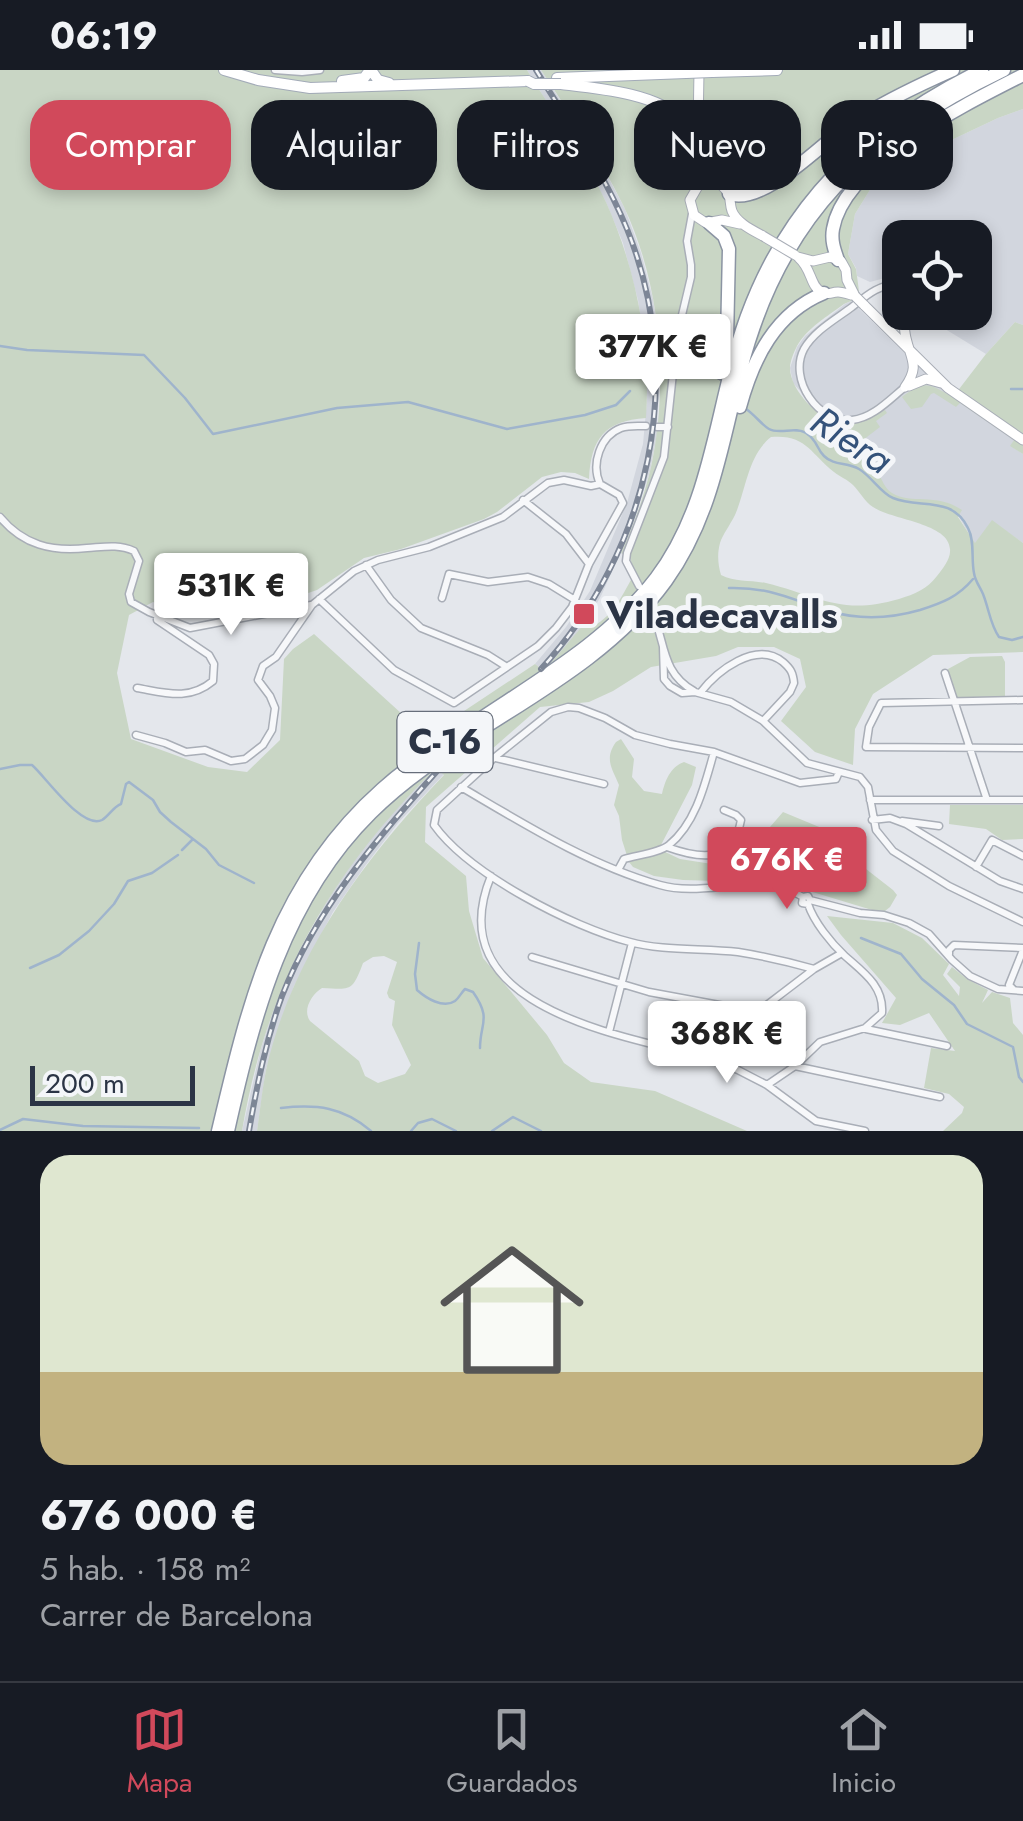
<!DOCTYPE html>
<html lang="es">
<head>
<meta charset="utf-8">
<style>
	body { margin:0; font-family:Jost,sans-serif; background:#242831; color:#f1f3f6; height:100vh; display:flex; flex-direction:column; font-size:38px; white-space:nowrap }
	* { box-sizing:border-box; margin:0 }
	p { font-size:32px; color:#9ea1a6 }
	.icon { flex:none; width:55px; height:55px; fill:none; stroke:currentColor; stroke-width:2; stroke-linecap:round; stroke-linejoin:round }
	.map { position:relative; height:1061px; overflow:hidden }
	.details { display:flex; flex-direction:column; background:#171b24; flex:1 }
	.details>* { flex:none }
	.top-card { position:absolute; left:30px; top:30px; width:965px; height:90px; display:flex; gap:20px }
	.controls { position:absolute; left:882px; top:150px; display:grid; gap:20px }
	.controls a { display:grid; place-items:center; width:110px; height:110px; border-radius:20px; background:#171b24; box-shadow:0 5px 15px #0003; font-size:50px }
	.scale { position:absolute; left:30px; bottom:25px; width:165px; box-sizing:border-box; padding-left:10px; border:5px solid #2b3445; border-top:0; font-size:28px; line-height:35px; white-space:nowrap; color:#2b3445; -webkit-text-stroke:8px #f4f6f9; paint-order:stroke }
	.price { position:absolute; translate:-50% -85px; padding:0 22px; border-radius:10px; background:#fff; color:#222; font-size:32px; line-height:65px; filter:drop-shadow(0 2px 5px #0008) }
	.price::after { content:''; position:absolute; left:50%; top:60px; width:30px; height:22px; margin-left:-15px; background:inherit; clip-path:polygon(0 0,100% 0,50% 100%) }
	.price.current { background:#d1495b; color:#fff }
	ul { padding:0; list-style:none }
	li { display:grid; align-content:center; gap:20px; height:530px; padding:0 40px }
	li+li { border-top:2px solid #363941 }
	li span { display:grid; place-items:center; height:310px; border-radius:30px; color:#555 }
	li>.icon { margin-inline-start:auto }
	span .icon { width:180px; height:180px; fill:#fffc; stroke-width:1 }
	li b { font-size:42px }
	.chip { padding:0 35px; border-radius:30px; background:#171b24; box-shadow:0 5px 15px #0003; font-size:35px; line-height:90px }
	.chip.current { background:#d1495b; color:#fff }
	.status { display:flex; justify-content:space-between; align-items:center; height:70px; padding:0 50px; background:#171b24; direction:ltr }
	.status svg { height:28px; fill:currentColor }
	.dock { display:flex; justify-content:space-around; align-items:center; height:140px; border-top:2px solid #363941; background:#171b24; font-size:28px; color:#9ea1a6 }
	.dock a { display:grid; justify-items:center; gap:5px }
	.dock .current { color:#d1495b }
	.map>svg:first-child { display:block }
	.built { fill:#d2d6de }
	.green { fill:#c9d6c5; fill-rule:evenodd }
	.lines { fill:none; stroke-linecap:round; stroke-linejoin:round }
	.stream { stroke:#9fb4cc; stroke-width:2.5 }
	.street-casing { stroke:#a9aeb7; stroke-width:9 }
	.secondary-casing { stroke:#a9aeb7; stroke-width:11 }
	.primary-casing { stroke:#a3abb8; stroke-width:12 }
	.highway-casing { stroke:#8b94a3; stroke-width:15 }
	.street { stroke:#f7f8fa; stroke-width:6 }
	.secondary { stroke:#fff; stroke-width:9 }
	.primary { stroke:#fff; stroke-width:10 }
	.highway { stroke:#fff; stroke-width:12 }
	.rail-casing { stroke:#7d8696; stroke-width:6 }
	.rail { stroke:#f4f6f9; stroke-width:2.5; stroke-dasharray:8; stroke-linecap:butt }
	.secondary-bridge-casing { stroke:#a9aeb7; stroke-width:11; stroke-linecap:butt }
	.primary-bridge-casing { stroke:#a3abb8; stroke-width:12; stroke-linecap:butt }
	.secondary-bridge { stroke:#fff; stroke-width:9 }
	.primary-bridge { stroke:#fff; stroke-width:10 }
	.poi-dot { fill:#d1495b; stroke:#f4f6f9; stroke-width:4 }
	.labels { text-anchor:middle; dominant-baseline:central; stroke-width:10; stroke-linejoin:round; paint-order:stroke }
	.shield { fill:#f4f6f9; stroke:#676e7b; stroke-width:2.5 }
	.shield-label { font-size:35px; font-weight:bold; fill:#2b3445 }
	.poi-label { font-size:38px; font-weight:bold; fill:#2b3445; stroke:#f4f6f9; text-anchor:start }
	.water-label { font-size:40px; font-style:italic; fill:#34527a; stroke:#f4f6f9 }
</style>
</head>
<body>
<div class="status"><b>06:19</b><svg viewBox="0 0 49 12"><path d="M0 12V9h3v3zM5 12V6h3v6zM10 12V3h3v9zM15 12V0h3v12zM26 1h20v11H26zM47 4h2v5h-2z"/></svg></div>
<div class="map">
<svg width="1023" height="1061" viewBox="0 0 1023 1061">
	<rect width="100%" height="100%" fill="#e4e7ec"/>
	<path class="built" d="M527,0H541L606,103L625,139L641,183L653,229L659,272L657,364L650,401L632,457L601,526L583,557L544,601L535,594L566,557L590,521L627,433L643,374L647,330L645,277L638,230L623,173L605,130L589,100Z
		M1023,39V255L1015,252L986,284L932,251L930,243L975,242V168H900V204L870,212L857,206L856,198L848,184L855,144L873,115L886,101L998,48Z
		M851,231L947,324L1014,370L1011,376L1023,384V473L992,451L975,474L959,447L909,435L834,385L872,348L856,354L838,353L823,347L793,313L790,298L797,277L805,266L845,234Z
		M436,698L444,704L398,753L365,796L333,842L305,895L294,916L266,999L257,1061H242L260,982L276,931L292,894L327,831L358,784L400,734Z"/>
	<path class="green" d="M0,0H527C553,43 585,86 606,132C636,199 651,274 646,348C605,351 591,368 589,409L575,403L561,402L542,407L497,442L484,449L401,479L364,488L317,520L267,537L202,546L153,532L129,545L117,603L131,669L208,697L247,702L280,670L284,589L293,579L314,564L424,664L450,644L458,645L535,594L544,601L585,553L593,556C614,546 623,523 635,503L630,488L621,483C633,456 644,427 651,397C669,313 661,215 624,137C601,89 570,44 541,0H1023V39L998,48L886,101L873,115L855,144L848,184L856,199L859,221L851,231L844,234C828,246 807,258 797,276C794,282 790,291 790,298C790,320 819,350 840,353C857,356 871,348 885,340L887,343L876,351L880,357L859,373L856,381C861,392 870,395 878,404C883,410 884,418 892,423C912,435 935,422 962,440L958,447L975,473L992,450L1023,473V582L933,585L873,624L855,659L853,695L815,682L781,651L806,617L800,589L774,577H738L716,586L651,597L613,621L589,632L540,637L426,737L425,772L466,806L469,841L483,888L547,965L564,993L591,1012L655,1021L747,1061H257C260,1041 262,1020 266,1000C292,885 365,788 444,705L436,698C330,803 267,912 242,1061H0ZM771,367C806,364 810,383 834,402C840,407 847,409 853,415C860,422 865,432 873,437C892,450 949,453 950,479C951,489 943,498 937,506C927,519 915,524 899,529C841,546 819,526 766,513C750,510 735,512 721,505C718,495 717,484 720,473C723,464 730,455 735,445C746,420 748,385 771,367ZM384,886L397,892L387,923L389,928L395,931L392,955L411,995L405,1004L378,1013L365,1006L359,991L310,951C302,940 312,924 322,918C350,919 352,923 363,893L373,887Z
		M1015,252L1023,255V384L1010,376L1014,370L960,333L956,337L934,323L931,324L922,337L911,339L902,327C925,309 929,314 953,327L986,284Z
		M1002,586L1005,592V630L954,632L948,599L970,587Z
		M621,669L634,689L632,707L644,721L662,724C665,711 670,697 684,692L696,697L692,715L661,775L663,781L680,789L712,794L723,787L744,759L770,757L783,742L824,759L857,792L893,820L897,825L890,837L885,841L872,840L806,820L782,810L754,807L717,811L683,810L654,806L633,797L629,792L622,770L619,746L614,735L619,715C612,698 604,689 616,672Z
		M950,735H1023V769L1002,770L986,759L949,754Z
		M827,846L893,853L922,868L949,894L943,905L959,926L960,917L947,904L952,897L967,909L988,920L982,933L992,922L1010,928L1013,953L1023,965V1061H943L962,1043L964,1037L949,1024L924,1018L931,978L955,981L929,943L900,955L882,953L896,928L841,865Z"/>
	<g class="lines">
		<path class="stream" d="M0,276L27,280L144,285L185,328L213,364L337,338L408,332L507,359L585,345L616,335L630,321
			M1011,319H1023
			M746,339C755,345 762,355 769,359C780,365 795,356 806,363C818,371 816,378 824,386C834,396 847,392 859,399C871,406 882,424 893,428C919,439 952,425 968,458C975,471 971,489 974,503C975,511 980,517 983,524C989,539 990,554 999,567L1012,570L1023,567
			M729,518C771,517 790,529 828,541C859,550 889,549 920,540C942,533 958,527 973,509
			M0,699L20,695H32C45,706 82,760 102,750C109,746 113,737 121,734L126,714L129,712L153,730L160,742L171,752L206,779L219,795L254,813
			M182,780L192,770
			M861,868L901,884L922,909L954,935L967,954L1013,977L1019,1007L1023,1012
			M419,873L415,904L417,920C426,928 443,939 455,931C459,928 461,923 465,919L473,922C492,949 480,953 480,978
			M30,898L59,885L89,861L114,834L128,811L152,803L178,785
			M281,1038C317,1034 343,1037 371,1061
			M0,1060L23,1049L83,1056L199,1058
			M411,1061L418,1053L432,1049L456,1061
			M492,1061L513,1047L541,1061"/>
		<defs>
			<path id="street" d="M275,0L302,2L320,0
				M900,214C879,214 867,225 852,237C836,249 814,261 804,279C788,309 818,354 852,350C873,348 890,329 905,317
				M657,357H668
				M600,414C591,394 600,366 621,358C629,355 637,356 646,356
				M523,430L566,464L589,494
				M0,447C23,475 52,482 87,478C104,477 118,474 134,481L139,491L129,524L131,532L149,542L190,558L311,535
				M366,495L391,530L421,558L488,585L507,597
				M639,516L626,491L627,483L664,387L677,266L691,207V195L687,171L692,144
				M442,528L449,504L488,512L528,507L549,514L575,530
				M319,529L394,600L454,633L538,576L556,558L572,537L589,494L623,433L619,425L600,414
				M651,539C666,571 660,602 694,621
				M663,577L664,609L670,616L682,623L695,622L731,632L763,651L807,693L860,707L868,717L876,760L893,781L949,816L1023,852
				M945,603L987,730
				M137,618C166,623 189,631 213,611L214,594L209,585L157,550V544
				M700,623C717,601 756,570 783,592C791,599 793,603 794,613L790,622L763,651
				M1023,630L881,633L869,657L866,677L1023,678
				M136,665L165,673L186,682L205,680L231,691L245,689L263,675L272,660L275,638L270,626L258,610L263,596L276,587L312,535L354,501L378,490L429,477L503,447L548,413L564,410L591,416L600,414
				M496,688L604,714
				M461,717C524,754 589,795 660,815C705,828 761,801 803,827L808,826L810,830L860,843L884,845L909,853L929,864L952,890L970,906L998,919L1023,921
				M870,730H1023
				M872,750L890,748L906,754L1000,811L1023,819
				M902,751L939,756
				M667,777C700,789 733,794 741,750L736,745L724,740
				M976,797L992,770L1023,786
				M618,800L624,789C637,785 659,783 669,775C696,753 705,714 714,682
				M491,806C438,935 614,964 700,986L814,899L842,883
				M949,884V880L954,875L1023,878
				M532,887L649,922L757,942
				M814,899C789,892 763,886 738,882C704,878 662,881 630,872C572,857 469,804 434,755L437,740L495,687L551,642L568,637L579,638L605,648L635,665L670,674L714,682L800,713L836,709L839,702
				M1014,920L1009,915L1023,880
				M866,959L947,976
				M609,962L632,873
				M700,986L738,1000L767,1015L816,1051L865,1061
				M795,996L940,1027
				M767,1015L795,996L820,972L865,958L882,943C884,916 863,902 845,886C831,873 814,852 808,834L802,833L803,827"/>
			<path id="secondary" d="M699,0C699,25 695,84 708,103C713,111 719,112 725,119C732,126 729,133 732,141C737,153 752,160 763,166
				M699,96L701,111L690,130L694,145L706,153L722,150L740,154
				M798,187L813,191L830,187L841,191L846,200L847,210L855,226
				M799,188C812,199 810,217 822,222C831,226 830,222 838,222C843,222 851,225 855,226
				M864,235L948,318L1023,370
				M903,242C904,251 904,260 906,268C911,290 920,296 905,317
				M909,316L926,309L941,313"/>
			<path id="primary" d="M224,0L258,10L310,18L528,11
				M371,0L378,10L389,13
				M712,2L777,0
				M557,8L686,3
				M342,11L364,8L370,0
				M561,14C595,18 658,23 682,50C691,60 695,73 698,86"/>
			<path id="highway" d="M729,124C764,137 824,70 854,51C885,31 919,15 953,0
				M709,153L724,166L729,179L727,270L721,303
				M838,190C834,179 831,170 833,159C844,93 968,33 1023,5
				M740,337C753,289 775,243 824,223
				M218,1061C249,930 276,813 382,719C412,692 447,671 480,649C543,607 609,569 656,508C702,447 712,374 730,303C764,158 850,64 982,0
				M228,1061C254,945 284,829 371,743C403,711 441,686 479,661C547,618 618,577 666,511C712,447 722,374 741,299C780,147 866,66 1004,0"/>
		</defs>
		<use href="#street" class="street-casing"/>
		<use href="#secondary" class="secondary-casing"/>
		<use href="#primary" class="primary-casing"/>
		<use href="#highway" class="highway-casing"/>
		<use href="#street" class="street"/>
		<use href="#secondary" class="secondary"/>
		<use href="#primary" class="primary"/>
		<use href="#highway" class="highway"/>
		<defs>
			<path id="rail" d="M536,0C568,52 604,102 627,159C688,310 649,481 541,599
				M249,1061C257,1015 266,970 282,926C316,839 377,768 439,699"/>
		</defs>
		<use href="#rail" class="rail-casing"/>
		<use href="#rail" class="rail"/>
		<defs>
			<path id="secondary-bridge" d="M763,166L795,185
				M855,226L864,235"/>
			<path id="primary-bridge" d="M686,3L712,2
				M528,11L534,14H561"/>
		</defs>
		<use href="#secondary-bridge" class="secondary-bridge-casing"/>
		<use href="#primary-bridge" class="primary-bridge-casing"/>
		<use href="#secondary-bridge" class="secondary-bridge"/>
		<use href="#primary-bridge" class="primary-bridge"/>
	</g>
	<rect class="poi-dot" x="572" y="532" width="24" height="24" rx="5"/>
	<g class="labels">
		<rect class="shield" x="397.5" y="642" width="95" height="60" rx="8"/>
		<g class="shield-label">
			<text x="445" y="672">C-16</text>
		</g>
		<g class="poi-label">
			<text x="606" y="544">Viladecavalls</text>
		</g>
		<g class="water-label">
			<text transform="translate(852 370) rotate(33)">Riera</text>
		</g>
	</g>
</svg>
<div class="controls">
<a><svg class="icon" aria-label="locate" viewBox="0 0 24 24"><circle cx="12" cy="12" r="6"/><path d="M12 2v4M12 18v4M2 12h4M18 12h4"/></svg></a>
</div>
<div class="scale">200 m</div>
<b class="price" style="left:653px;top:329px">377K €</b>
<b class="price" style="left:231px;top:568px">531K €</b>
<b class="price current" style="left:787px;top:842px">676K €</b>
<b class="price" style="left:727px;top:1016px">368K €</b>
<div class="top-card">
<a class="chip current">Comprar</a>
<a class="chip">Alquilar</a>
<a class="chip">Filtros</a>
<a class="chip">Nuevo</a>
<a class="chip">Piso</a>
</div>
</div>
<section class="details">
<ul>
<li><span style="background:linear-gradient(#dfe7d0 70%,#c2b280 0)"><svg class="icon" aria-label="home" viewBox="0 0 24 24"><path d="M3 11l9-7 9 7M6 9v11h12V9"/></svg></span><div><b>676 000 €</b><p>5 hab. · 158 m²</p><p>Carrer de Barcelona</p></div></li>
</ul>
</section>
<nav class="dock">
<a class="current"><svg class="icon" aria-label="map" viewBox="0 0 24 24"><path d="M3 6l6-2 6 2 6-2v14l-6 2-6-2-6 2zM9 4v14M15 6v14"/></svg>Mapa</a>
<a><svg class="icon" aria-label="saved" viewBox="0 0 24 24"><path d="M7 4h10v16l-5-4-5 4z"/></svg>Guardados</a>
<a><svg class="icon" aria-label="home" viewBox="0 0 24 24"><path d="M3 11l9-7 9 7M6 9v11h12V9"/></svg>Inicio</a>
</nav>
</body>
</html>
